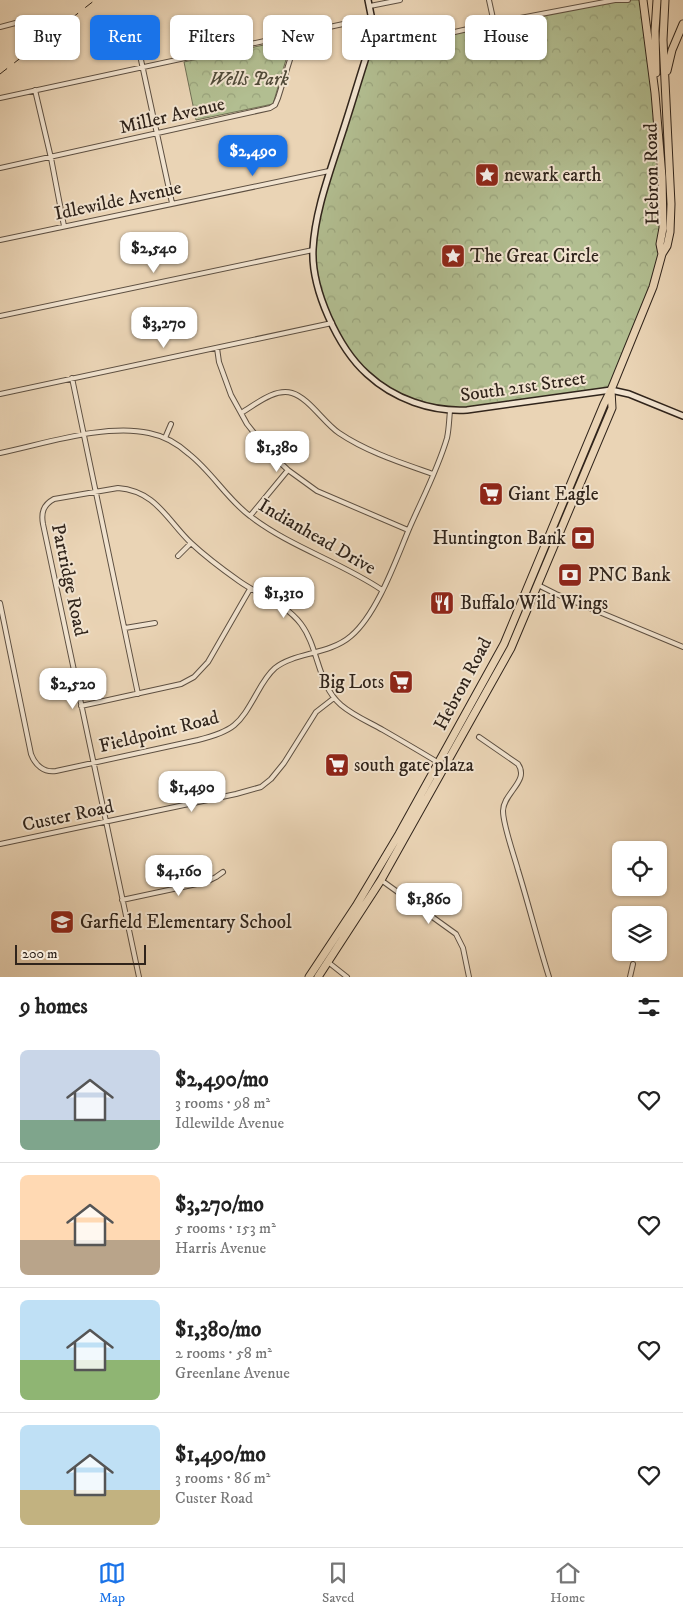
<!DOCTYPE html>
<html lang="en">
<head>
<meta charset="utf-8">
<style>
	body { margin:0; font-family:"IM FELL DW Pica",serif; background:#f6f6f6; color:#222; height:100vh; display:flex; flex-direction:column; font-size:19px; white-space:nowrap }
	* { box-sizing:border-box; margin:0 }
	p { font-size:16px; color:#767676 }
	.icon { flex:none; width:28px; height:28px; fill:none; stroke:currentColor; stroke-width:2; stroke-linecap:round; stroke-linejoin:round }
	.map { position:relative; height:977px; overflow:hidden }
	.details { display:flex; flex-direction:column; background:#fff; flex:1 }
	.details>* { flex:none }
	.guide { position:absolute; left:15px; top:15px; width:654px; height:45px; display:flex; gap:10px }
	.tools { position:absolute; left:612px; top:841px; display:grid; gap:10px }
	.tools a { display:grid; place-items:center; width:55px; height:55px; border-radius:8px; background:#fff; box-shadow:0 1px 4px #0004; font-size:25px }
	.scale { position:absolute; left:15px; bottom:12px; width:131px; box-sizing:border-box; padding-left:5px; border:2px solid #30241b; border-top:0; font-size:14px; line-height:18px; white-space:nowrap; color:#30241b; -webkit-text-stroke:4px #f1e3cf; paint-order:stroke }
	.price { position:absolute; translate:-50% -42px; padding:0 11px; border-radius:10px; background:#fff; color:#222; font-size:16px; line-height:32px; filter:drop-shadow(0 1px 2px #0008) }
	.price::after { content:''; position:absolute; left:50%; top:30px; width:15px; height:11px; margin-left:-8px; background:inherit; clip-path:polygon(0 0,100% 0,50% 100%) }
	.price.selected { background:#1a73e8; color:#fff }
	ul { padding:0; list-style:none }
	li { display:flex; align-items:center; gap:15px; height:125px; padding:0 20px }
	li+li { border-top:1px solid #e0e0e0 }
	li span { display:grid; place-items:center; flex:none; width:140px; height:100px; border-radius:8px; color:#555 }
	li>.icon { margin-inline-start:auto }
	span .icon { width:60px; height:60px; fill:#fffc; stroke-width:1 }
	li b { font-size:21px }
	h2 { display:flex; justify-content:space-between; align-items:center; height:60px; padding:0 20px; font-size:21px }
	.tag { padding:0 18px; border-radius:8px; background:#fff; box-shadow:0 1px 4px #0004; font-size:18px; line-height:45px }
	.tag.selected { background:#1a73e8; color:#fff }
	.tab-bar { display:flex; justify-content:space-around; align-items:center; height:70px; border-top:1px solid #e0e0e0; background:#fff; font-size:14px; color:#767676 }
	.tab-bar a { display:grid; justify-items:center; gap:2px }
	.tab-bar .selected { color:#1a73e8 }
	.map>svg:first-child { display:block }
	.park { fill:url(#park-crowns); stroke:#717156 }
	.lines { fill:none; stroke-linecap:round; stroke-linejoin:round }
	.street-casing { stroke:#5e5042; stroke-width:6 }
	.secondary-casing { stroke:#30241b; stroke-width:8 }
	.highway-casing { stroke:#30241b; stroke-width:9 }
	.street { stroke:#f1e3cf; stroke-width:4 }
	.secondary { stroke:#f1e3cf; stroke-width:5 }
	.highway { stroke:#ead4b5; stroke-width:7 }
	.rail { stroke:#30241b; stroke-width:1; stroke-dasharray:9 9; stroke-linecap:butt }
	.labels { text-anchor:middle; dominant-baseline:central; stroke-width:4; stroke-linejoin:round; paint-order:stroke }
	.park-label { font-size:19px; font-style:italic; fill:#504a38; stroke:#f1e3cf }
	.street-label { font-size:19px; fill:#30241b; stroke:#f1e3cf }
	.poi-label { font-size:19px; fill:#30241b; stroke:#f1e3cf; text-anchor:start }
</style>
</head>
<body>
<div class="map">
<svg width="683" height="977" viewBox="0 0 683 977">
	<defs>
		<pattern id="park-crowns" width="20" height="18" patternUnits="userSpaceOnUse" patternTransform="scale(1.25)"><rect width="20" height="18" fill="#b2be91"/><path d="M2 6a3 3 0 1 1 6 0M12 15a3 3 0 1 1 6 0" fill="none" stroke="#99a37c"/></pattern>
	</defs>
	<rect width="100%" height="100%" fill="#ead4b5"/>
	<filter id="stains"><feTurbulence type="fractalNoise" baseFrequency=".004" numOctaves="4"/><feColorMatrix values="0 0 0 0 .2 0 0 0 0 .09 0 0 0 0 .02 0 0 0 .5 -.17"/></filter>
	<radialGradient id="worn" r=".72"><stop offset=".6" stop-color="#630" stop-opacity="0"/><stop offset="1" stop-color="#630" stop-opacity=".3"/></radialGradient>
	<path class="park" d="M628,0H643L655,93L662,254L611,390L450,411L400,397L370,377L337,335L314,273L316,225L371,42L378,46L389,47L583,6Z
		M292,39L273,104L196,120L184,62Z"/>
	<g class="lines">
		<defs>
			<path id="street" d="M489,0L494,23
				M370,6L400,0
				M133,23L172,203
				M0,27L23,21
				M371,42L378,46L389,47L494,23L615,0H628
				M35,90L51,158L64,226
				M0,98L371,18
				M0,168L270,108L275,105L278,98L298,34
				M0,240L329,171
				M0,316L313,250
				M217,348L219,362L231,395L247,424L270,453L288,470L317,491L408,530
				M72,378L138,694
				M0,394L332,323
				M241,413C255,405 274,388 292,393C309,398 324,423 339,433C367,452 402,463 433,474
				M165,438L171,424
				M0,453C44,444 106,423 149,433C164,436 178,444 189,454C212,472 227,499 250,516C290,547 341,562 382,590
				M250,516L288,470
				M178,556L191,543
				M538,585L556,594L683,647
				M0,603L31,754C35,765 44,773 56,771L198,740C234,731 239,725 257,693C262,684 267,675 275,668C295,652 329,655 351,636C377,614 396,560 409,529C422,499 438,469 447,438C449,429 449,420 450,411
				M125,628L155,623
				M81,706L181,684L194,677L208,662L250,589
				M479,737L518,764C530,781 503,793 503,811C503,825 514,855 518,870C529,906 538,942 549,977
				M0,844L236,794L261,787L271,779L284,763L316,712L334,698
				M381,880L456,934L463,948L469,977
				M122,900L206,882L216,877L223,872
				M328,962L347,977
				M139,977L43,524C41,513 43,505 54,499L118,488C156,491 167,520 191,543C206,557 222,569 239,581C260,596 285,603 301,624C319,648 317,684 341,705C354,716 369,722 383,730C402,741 421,752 439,763
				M630,977L633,964"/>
			<path id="secondary" d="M368,0L373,25L371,42C360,75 351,107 340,140C329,175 315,212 313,249C311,289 338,348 367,374C394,399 431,412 467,410L611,390L629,394L683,416"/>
			<path id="highway" d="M643,0L655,93L662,177L663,228L660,244L662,254
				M667,71L672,50L683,24
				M656,73L655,31L657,0
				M309,977L356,906L399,834L504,644L604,404L611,390L653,287L662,254L667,246L670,232L671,204L663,40L665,0
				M318,977L381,880L511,648L612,408L611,390"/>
		</defs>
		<use href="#street" class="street-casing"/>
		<use href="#secondary" class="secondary-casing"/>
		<use href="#highway" class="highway-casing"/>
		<use href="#street" class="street"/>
		<use href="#secondary" class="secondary"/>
		<use href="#highway" class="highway"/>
		<path class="rail" d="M0,74L95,0"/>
	</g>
	<defs>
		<symbol id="sight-square" viewBox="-11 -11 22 22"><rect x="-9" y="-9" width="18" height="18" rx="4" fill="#8f2418" stroke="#f1e3cf"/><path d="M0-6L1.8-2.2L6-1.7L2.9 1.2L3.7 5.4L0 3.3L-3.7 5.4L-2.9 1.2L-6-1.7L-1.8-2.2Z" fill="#fff"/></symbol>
		<symbol id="supermarket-square" viewBox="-11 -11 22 22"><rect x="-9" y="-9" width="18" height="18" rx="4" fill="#8f2418" stroke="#f1e3cf"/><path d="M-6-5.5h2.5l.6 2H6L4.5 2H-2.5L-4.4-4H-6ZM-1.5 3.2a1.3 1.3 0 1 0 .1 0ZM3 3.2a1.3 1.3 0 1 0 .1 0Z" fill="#fff"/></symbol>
		<symbol id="bank-square" viewBox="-11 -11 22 22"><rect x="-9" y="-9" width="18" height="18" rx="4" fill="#8f2418" stroke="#f1e3cf"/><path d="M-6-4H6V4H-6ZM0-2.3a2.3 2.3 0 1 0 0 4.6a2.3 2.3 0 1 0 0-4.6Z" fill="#fff"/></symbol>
		<symbol id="restaurant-square" viewBox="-11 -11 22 22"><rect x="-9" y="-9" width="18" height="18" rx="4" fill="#8f2418" stroke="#f1e3cf"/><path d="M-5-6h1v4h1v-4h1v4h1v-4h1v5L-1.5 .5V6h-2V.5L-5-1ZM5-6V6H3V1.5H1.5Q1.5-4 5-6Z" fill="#fff"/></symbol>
		<symbol id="school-square" viewBox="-11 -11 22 22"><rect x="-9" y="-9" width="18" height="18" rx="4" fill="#8f2418" stroke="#f1e3cf"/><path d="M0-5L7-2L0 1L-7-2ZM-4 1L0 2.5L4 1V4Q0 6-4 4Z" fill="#fff"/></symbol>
	</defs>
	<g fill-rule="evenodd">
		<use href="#sight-square" x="473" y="161" width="28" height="28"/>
		<use href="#sight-square" x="439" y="242" width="28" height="28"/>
		<use href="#supermarket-square" x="477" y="480" width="28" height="28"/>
		<use href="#bank-square" x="569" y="524" width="28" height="28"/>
		<use href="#bank-square" x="556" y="561" width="28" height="28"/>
		<use href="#restaurant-square" x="428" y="589" width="28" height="28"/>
		<use href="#supermarket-square" x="387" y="668" width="28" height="28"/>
		<use href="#supermarket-square" x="323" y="751" width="28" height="28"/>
		<use href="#school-square" x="48" y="908" width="28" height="28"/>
	</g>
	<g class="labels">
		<g class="park-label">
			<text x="249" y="79">Wells Park</text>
		</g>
		<g class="street-label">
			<text transform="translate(172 116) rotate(-13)">Miller Avenue</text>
			<text transform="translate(652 174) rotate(-91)">Hebron Road</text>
			<text transform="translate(118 201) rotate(-12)">Idlewilde Avenue</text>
			<text transform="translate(523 387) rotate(-8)">South 21st Street</text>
			<text transform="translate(317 537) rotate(30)">Indianhead Drive</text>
			<text transform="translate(69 580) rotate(78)">Partridge Road</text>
			<text transform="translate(463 684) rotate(-62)">Hebron Road</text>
			<text transform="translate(159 732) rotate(-14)">Fieldpoint Road</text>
			<text transform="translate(68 816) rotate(-12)">Custer Road</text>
		</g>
		<g class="poi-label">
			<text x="504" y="175">newark earth</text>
			<text x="470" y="256">The Great Circle</text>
			<text x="508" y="494">Giant Eagle</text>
			<text x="566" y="538" text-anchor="end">Huntington Bank</text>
			<text x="588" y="575">PNC Bank</text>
			<text x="460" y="603">Buffalo Wild Wings</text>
			<text x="384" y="682" text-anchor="end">Big Lots</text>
			<text x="354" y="765">south gate plaza</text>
			<text x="80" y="922">Garfield Elementary School</text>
		</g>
	</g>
	<rect width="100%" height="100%" filter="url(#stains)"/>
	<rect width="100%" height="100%" fill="url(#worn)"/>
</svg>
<div class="tools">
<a><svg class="icon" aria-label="locate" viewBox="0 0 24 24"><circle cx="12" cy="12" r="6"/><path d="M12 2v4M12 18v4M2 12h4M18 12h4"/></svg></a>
<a><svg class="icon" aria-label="layers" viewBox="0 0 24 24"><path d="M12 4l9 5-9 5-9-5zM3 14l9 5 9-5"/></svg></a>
</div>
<div class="scale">200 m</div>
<b class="price selected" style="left:253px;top:177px">$2,490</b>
<b class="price" style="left:154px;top:274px">$2,540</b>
<b class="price" style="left:164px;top:349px">$3,270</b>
<b class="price" style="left:277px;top:473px">$1,380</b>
<b class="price" style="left:284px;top:619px">$1,310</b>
<b class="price" style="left:73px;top:710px">$2,520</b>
<b class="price" style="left:192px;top:813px">$1,490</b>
<b class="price" style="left:179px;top:897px">$4,160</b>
<b class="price" style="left:429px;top:925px">$1,860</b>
<div class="guide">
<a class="tag">Buy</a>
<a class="tag selected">Rent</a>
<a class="tag">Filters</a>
<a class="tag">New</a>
<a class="tag">Apartment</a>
<a class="tag">House</a>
</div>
</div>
<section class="details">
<h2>9 homes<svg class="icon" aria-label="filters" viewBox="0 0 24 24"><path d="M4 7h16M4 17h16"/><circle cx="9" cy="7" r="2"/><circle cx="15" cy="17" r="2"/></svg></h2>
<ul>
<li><span style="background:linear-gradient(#c9d6e8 70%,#7fa58c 0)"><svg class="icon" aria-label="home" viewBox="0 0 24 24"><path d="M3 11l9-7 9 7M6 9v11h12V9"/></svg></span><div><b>$2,490/mo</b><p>3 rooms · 98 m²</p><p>Idlewilde Avenue</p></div><svg class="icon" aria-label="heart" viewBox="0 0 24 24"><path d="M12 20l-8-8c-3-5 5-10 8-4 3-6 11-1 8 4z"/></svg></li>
<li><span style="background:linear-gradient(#ffd9b3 65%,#b9a48a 0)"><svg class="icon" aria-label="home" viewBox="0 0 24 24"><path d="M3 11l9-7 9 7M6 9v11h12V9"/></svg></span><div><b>$3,270/mo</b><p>5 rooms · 153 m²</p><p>Harris Avenue</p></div><svg class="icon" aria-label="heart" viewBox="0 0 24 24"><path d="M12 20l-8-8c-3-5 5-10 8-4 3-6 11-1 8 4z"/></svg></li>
<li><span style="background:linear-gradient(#bfe0f5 60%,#8fb573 0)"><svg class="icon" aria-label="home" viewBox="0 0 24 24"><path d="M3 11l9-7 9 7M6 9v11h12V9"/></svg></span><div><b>$1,380/mo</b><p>2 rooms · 58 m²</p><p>Greenlane Avenue</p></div><svg class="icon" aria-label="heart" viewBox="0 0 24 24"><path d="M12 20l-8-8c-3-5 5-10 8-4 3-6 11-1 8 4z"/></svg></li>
<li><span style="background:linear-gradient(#bfe0f5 65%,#c2b280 0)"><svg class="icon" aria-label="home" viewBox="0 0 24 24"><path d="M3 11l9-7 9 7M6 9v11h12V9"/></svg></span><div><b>$1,490/mo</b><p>3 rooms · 86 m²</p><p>Custer Road</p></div><svg class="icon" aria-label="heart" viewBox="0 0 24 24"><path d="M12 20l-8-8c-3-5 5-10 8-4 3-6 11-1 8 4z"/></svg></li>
</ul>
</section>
<nav class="tab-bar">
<a class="selected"><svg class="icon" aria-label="map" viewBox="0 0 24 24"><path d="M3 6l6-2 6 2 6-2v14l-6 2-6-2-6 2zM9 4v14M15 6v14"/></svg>Map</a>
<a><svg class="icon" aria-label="saved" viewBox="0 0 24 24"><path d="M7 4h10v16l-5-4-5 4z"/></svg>Saved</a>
<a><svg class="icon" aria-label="home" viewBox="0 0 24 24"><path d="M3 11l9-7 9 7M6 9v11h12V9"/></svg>Home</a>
</nav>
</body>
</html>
